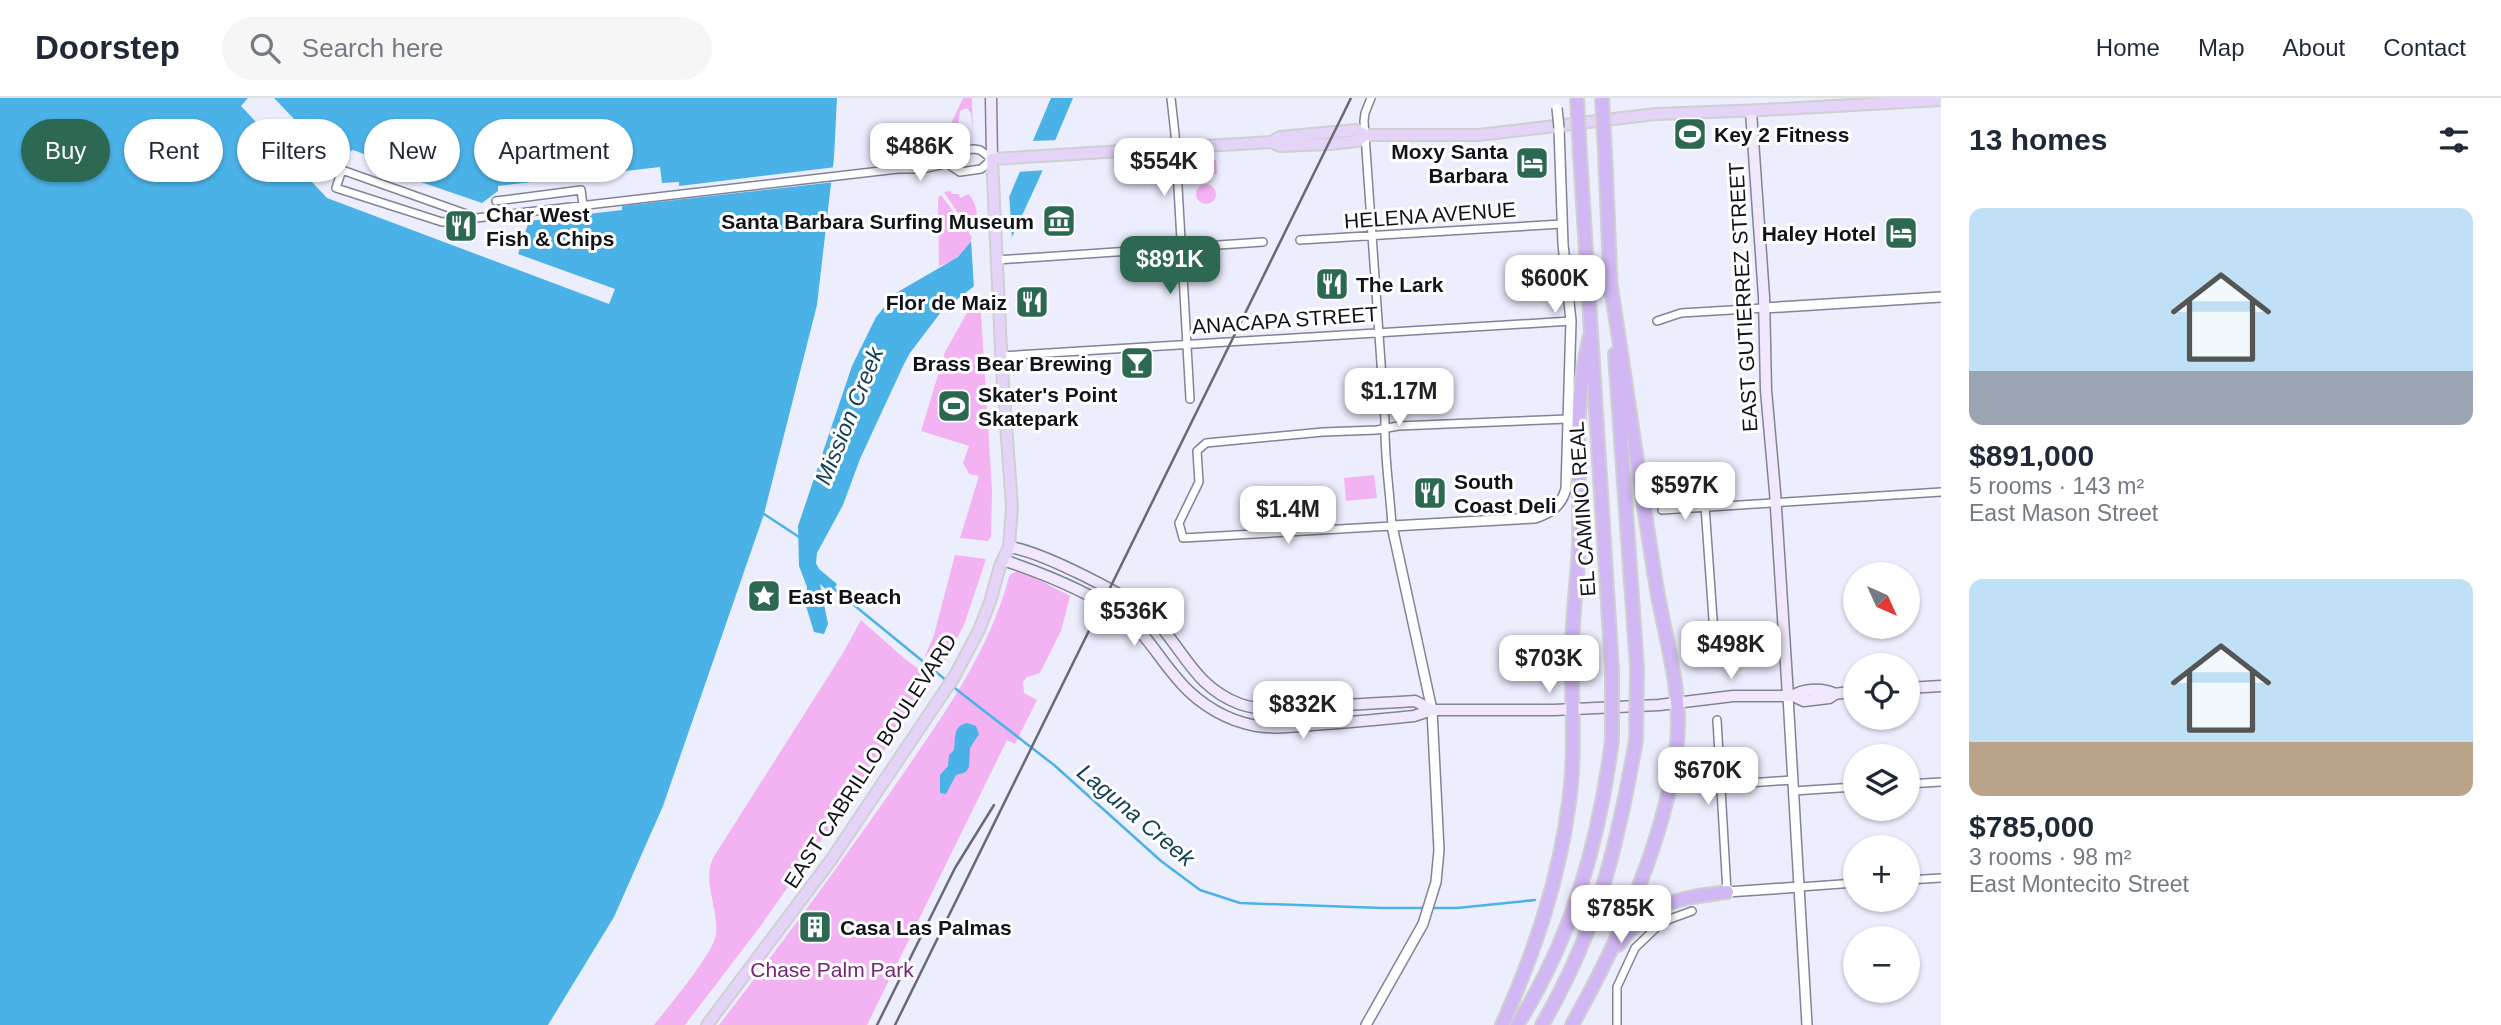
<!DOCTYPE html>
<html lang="en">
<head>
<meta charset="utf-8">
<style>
	body { margin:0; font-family:Arial,sans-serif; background:#f6f6f7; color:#1f2937; height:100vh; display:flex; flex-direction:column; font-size:26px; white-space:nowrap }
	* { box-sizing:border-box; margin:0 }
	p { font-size:23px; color:#747a83 }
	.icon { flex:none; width:38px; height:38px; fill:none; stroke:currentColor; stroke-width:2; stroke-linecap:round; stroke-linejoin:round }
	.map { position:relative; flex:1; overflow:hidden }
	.details { display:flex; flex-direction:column; background:#fff; width:560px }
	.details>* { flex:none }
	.top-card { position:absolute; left:21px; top:21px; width:665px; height:63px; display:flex; gap:14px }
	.needle { width:46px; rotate:135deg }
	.buttons { position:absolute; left:1843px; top:464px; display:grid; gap:14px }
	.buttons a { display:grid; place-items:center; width:77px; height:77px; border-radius:50%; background:#fff; box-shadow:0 2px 5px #0004; font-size:35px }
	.price { position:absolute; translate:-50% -60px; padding:0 16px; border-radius:14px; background:#fff; color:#222; font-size:23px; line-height:46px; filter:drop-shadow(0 2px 4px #0008) }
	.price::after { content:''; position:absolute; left:50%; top:42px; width:21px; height:16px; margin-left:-10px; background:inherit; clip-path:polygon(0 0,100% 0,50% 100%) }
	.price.on { background:#2d6852; color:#fff }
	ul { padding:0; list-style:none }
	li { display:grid; align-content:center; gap:14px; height:371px; padding:0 28px }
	li span { display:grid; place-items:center; height:217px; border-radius:14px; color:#555 }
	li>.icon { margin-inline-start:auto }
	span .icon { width:126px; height:126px; fill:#fffc; stroke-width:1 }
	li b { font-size:30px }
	h2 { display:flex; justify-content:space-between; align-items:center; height:84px; padding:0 28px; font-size:30px }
	.chip { padding:0 24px; border-radius:32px; background:#fff; box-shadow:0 2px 5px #0004; font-size:24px; line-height:63px }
	.chip.on { background:#2d6852; color:#fff }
	header { display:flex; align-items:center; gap:42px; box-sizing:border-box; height:98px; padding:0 35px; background:#fff; border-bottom:2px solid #e0e1e3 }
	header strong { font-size:33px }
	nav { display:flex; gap:38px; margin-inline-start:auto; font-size:24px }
	.search { width:490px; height:63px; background:#f6f6f7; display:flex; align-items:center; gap:18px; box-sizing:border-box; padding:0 24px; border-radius:38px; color:#747a83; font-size:26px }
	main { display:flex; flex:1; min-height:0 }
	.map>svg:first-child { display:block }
	.green { fill:#f3b3f3 }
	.water { fill:#4bb2e7 }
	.pier { fill:#eceefe }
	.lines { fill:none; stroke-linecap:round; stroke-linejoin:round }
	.stream { stroke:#4bb2e7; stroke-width:2.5 }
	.minor-casing { stroke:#818396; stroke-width:10 }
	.tertiary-casing { stroke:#818396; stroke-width:12 }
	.secondary-casing { stroke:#818396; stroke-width:13 }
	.primary-casing { stroke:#d0d0d1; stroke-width:14 }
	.motorway-casing { stroke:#d0d0d1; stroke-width:16 }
	.minor { stroke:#fff; stroke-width:7 }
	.tertiary { stroke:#fff; stroke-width:9 }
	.secondary { stroke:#f1e9fb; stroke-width:10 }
	.primary { stroke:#e3d4f8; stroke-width:10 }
	.motorway { stroke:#d1b7f3; stroke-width:12 }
	.rail { stroke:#696a75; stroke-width:2.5 }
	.tertiary-bridge-casing { stroke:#818396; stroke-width:12; stroke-linecap:butt }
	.motorway-bridge-casing { stroke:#d0d0d1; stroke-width:16; stroke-linecap:butt }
	.tertiary-bridge { stroke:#fff; stroke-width:9 }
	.motorway-bridge { stroke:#d1b7f3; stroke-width:12 }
	.labels { text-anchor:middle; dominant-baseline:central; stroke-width:6; stroke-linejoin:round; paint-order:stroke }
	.poi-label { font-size:21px; font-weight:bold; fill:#12131a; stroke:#fff; text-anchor:start }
	.street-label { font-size:21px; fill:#12131a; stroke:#fff }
	.park-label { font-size:21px; fill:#752477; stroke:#fff }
	.water-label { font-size:23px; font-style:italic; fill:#154056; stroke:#fff }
</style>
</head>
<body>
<header>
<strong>Doorstep</strong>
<div class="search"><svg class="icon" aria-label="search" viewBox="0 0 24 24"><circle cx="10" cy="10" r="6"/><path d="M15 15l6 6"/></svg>Search here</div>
<nav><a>Home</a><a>Map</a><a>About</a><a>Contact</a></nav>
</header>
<main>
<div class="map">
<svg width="1941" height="927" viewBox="0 0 1941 927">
	<rect width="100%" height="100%" fill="#eceefe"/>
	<path class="green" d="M963,0H972L973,38L971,15L967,10L960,13L958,30L954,31L950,28Z
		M1216,62L1217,76L1192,78L1191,65Z
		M1196 96a10 10 0 1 1 20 0a10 10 0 1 1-20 0Z
		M951,93V96H959L960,100L969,96C975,104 981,118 973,129L965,126L944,94Z
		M941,97L972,139C968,154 953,164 939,168L938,100Z
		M977,197L980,199L992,392L991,438L988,443L960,440L979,378L969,376L963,365L969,348L921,333L945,254Z
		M1374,377L1377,400L1346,403L1344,380Z
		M955,457L986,461L964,527L941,570L925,558L934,537Z
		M1020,472L1070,498L1061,533L1040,575L1027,579L1023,584L1024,595L1037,602L1015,646L1007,642L867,927H719C782,845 843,763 901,679C944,616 989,554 1009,479L1011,476Z
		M861,522L905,561L934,582L759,830L685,927H654C668,909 714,855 716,836C719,810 702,786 713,760L843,555Z"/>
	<path class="water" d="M0,0H837L834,60L817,207L764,416L663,708L614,819L548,927H0Z
		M1051,0H1073L1038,83L1011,141L973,189L941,214L910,255L904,266L860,361L843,407L817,455L816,465L819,471L837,486L831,496L820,486L828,526L824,536L814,534L806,508L807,489L799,468L798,428L852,268L876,219L896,195L958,159L1010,97Z
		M967,625L976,628L979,636L970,650L969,669L966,674L956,677L946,696L940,695V677L948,668L949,657L954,652C956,639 952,629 967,625Z"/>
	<path class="pier" d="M248,0H274L319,47L345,55L353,52L388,65L394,61L413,69L409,80L482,105L498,93V88L660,69L662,85L679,84V88L836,69L835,84L622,108V112L529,123L518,156L615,191L609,206L327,100L241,8Z
		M1060,42L1047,72L1016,74L1031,43Z
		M1009,94L1012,142L974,190L971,142Z"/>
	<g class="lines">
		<path class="stream" d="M764,416L799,439
			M833,490L947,583
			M952,588L1054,667L1161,763L1200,792L1240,805L1382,810H1457L1535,802"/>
		<defs>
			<path id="minor" d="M1171,0L1175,36L1190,301
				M1371,0L1365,15L1364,23L1385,322C1384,358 1390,393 1392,428L1183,440L1179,425L1199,384L1197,353L1206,345L1323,334L1377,332L1398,328L1568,321
				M295,44C309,67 315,71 342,72
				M974,51L980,52L992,61L981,71L960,74L951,68L950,60L956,53Z
				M899,70C908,66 922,62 932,67
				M496,103L581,92L583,107
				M472,118L342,72L336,90L442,124L898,71H923L949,65
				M1300,142L1562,126
				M997,162L1263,144
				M1657,223L1681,215L1764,210
				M1001,258L1571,223
				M1705,408L1714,535L1707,564
				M1662,412L1941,394
				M1717,622L1727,794
				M1908,686L1941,684
				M1721,687L1792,682
				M1793,693L1855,689
				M1908,782L1941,780
				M1800,789L1855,785
				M1617,927V889L1635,850L1658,828L1670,821L1692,813"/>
			<path id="tertiary" d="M1764,210L1941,199
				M1788,598L1807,927
				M1727,794L1800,789
				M1366,927L1423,826L1436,784L1439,752L1432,612L1392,428L1535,420C1552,414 1561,408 1566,391L1571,223L1563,146L1559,30"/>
			<path id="secondary" d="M991,0L992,61
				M1751,13L1764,199L1766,292L1775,394L1788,598
				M1009,449C1040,453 1133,499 1155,522C1185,554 1195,589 1240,606C1265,615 1293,610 1319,608C1351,607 1383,605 1415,603L1432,612
				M1003,462C1045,476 1091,494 1127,521C1147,537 1159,560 1175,578C1192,600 1218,618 1244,625C1269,633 1298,628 1324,626C1354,624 1384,621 1414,618L1432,612H1554L1659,607L1733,598H1793L1804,603L1829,600L1835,596L1855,593
				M1908,590L1941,588
				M1793,598C1803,590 1824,590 1835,596"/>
			<path id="primary" d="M1271,44L1280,48L1329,46L1357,43L1366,37
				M707,927L831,762L954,579L979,532L990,504L1000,468L1009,449L1012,409L1002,272L992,61L1271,44L1280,39L1356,32L1366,37H1479L1656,16L1763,12L1941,2"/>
			<path id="motorway" d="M1605,54L1611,196
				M1580,57L1612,571
				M1615,256L1637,570
				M1618,847C1652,803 1675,801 1727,794
				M1502,927C1534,855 1559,783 1569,704C1576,655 1571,605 1572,556C1572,520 1577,485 1579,449C1581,379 1572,306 1590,238
				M1517,927C1572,840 1599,744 1612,642
				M1542,927C1598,830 1617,750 1636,642
				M1572,927C1619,843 1666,742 1677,645C1682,596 1667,546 1658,498C1641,395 1627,292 1611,189"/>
		</defs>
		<use href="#minor" class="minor-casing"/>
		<use href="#tertiary" class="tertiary-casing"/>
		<use href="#secondary" class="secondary-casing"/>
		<use href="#primary" class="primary-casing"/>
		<use href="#motorway" class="motorway-casing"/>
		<use href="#minor" class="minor"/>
		<use href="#tertiary" class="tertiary"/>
		<use href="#secondary" class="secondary"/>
		<use href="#primary" class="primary"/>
		<use href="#motorway" class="motorway"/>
		<path class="rail" d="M877,927L955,770L994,707
			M895,927L1351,0"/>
		<defs>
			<path id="tertiary-bridge" d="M1557,10L1559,30"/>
			<path id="motorway-bridge" d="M1577,0L1580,57
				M1602,0L1605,54
				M1612,642V571
				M1636,642L1637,570"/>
		</defs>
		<use href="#tertiary-bridge" class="tertiary-bridge-casing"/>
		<use href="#motorway-bridge" class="motorway-bridge-casing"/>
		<use href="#tertiary-bridge" class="tertiary-bridge"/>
		<use href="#motorway-bridge" class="motorway-bridge"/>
	</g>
	<defs>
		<symbol id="stadium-square" viewBox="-11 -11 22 22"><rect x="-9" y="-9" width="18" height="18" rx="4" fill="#2d6852" stroke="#fff"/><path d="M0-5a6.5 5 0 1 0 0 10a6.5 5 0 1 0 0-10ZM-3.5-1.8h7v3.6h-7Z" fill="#fff"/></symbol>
		<symbol id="hotel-square" viewBox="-11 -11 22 22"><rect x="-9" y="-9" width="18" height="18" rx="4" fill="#2d6852" stroke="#fff"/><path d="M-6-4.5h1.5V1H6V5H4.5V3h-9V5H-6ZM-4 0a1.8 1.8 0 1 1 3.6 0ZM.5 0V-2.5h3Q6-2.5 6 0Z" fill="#fff"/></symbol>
		<symbol id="museum-square" viewBox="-11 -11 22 22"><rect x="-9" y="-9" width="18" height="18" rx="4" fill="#2d6852" stroke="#fff"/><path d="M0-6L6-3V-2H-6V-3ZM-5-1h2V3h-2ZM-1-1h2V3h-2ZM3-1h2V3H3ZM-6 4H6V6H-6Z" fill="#fff"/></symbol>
		<symbol id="restaurant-square" viewBox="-11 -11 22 22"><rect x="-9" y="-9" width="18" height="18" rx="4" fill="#2d6852" stroke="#fff"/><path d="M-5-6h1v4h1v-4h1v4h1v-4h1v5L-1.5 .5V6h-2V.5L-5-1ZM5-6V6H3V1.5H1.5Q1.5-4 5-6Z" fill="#fff"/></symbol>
		<symbol id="bar-square" viewBox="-11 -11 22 22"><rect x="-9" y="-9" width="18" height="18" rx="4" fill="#2d6852" stroke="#fff"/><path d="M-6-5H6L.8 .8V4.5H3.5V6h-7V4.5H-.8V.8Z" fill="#fff"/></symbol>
		<symbol id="sight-square" viewBox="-11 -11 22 22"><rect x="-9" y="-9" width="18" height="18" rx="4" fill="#2d6852" stroke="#fff"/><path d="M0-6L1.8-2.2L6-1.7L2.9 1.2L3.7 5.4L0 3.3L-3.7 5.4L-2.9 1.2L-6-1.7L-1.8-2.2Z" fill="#fff"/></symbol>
		<symbol id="building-square" viewBox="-11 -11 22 22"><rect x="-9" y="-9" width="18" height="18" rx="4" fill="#2d6852" stroke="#fff"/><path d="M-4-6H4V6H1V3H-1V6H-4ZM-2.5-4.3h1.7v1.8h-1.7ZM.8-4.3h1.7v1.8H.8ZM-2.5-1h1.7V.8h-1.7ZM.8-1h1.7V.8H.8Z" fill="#fff"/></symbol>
	</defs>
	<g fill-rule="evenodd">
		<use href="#stadium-square" x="1671" y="17" width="38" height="38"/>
		<use href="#hotel-square" x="1513" y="46" width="38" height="38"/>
		<use href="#museum-square" x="1040" y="104" width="38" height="38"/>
		<use href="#restaurant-square" x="442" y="109" width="38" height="38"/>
		<use href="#hotel-square" x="1882" y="116" width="38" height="38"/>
		<use href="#restaurant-square" x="1313" y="167" width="38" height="38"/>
		<use href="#restaurant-square" x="1013" y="185" width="38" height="38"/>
		<use href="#bar-square" x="1118" y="246" width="38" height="38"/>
		<use href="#stadium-square" x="935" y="289" width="38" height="38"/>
		<use href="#restaurant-square" x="1411" y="376" width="38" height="38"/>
		<use href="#sight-square" x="745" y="479" width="38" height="38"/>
		<use href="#building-square" x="796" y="810" width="38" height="38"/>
	</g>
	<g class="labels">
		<g class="poi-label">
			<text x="1714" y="36">Key 2 Fitness</text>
			<text x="1508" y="53" text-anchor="end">Moxy Santa<tspan x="1508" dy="24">Barbara</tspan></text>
			<text x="486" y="116">Char West<tspan x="486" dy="24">Fish &amp; Chips</tspan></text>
			<text x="1034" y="123" text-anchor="end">Santa Barbara Surfing Museum</text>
			<text x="1876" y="135" text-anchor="end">Haley Hotel</text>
			<text x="1356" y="186">The Lark</text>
			<text x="1007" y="204" text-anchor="end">Flor de Maiz</text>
			<text x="1112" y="265" text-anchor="end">Brass Bear Brewing</text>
			<text x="978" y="296">Skater's Point<tspan x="978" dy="24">Skatepark</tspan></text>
			<text x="1454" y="383">South<tspan x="1454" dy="24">Coast Deli</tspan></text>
			<text x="788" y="498">East Beach</text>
			<text x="840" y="829">Casa Las Palmas</text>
		</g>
		<g class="street-label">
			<text transform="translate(1430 117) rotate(-4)">HELENA AVENUE</text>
			<text transform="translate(1743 199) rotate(-93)">EAST GUTIERREZ STREET</text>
			<text transform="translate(1285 222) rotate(-4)">ANACAPA STREET</text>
			<text transform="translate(1582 411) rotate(-94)">EL CAMINO REAL</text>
			<text transform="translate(870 663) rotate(-57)">EAST CABRILLO BOULEVARD</text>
		</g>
		<g class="park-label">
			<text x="832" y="871">Chase Palm Park</text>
		</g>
		<g class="water-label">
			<text transform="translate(849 318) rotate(-68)">Mission Creek</text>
			<text transform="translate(1136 717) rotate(40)">Laguna Creek</text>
		</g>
	</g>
</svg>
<div class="buttons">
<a><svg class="needle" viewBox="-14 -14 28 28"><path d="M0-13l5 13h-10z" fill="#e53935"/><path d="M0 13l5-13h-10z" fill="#747a83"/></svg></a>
<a><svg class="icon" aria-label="locate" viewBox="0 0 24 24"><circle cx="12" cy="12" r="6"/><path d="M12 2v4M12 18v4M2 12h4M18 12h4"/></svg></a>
<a><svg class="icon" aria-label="layers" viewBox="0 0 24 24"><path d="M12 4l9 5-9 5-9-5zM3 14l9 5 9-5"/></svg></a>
<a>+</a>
<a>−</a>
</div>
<b class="price" style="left:920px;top:85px">$486K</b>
<b class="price" style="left:1164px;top:100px">$554K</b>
<b class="price on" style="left:1170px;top:198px">$891K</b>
<b class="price" style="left:1555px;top:217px">$600K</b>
<b class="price" style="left:1399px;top:330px">$1.17M</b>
<b class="price" style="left:1685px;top:424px">$597K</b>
<b class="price" style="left:1288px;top:448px">$1.4M</b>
<b class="price" style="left:1134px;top:550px">$536K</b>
<b class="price" style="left:1731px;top:583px">$498K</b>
<b class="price" style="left:1549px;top:597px">$703K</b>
<b class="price" style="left:1303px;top:643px">$832K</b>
<b class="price" style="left:1708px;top:709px">$670K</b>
<b class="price" style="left:1621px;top:847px">$785K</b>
<div class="top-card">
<a class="chip on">Buy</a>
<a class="chip">Rent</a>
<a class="chip">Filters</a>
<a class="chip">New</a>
<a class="chip">Apartment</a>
</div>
</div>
<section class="details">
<h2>13 homes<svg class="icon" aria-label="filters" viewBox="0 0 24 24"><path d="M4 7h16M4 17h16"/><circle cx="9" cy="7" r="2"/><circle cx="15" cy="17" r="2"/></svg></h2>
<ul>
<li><span style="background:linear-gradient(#bfe0f5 75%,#9aa5b1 0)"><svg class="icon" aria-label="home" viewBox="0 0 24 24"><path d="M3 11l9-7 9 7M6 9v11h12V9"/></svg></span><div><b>$891,000</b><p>5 rooms · 143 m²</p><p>East Mason Street</p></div></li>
<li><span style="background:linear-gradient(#bfe0f5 75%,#b9a48a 0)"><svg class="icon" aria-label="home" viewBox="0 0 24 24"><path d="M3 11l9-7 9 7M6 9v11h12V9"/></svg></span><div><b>$785,000</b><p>3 rooms · 98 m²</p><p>East Montecito Street</p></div></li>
</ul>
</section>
</main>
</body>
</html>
